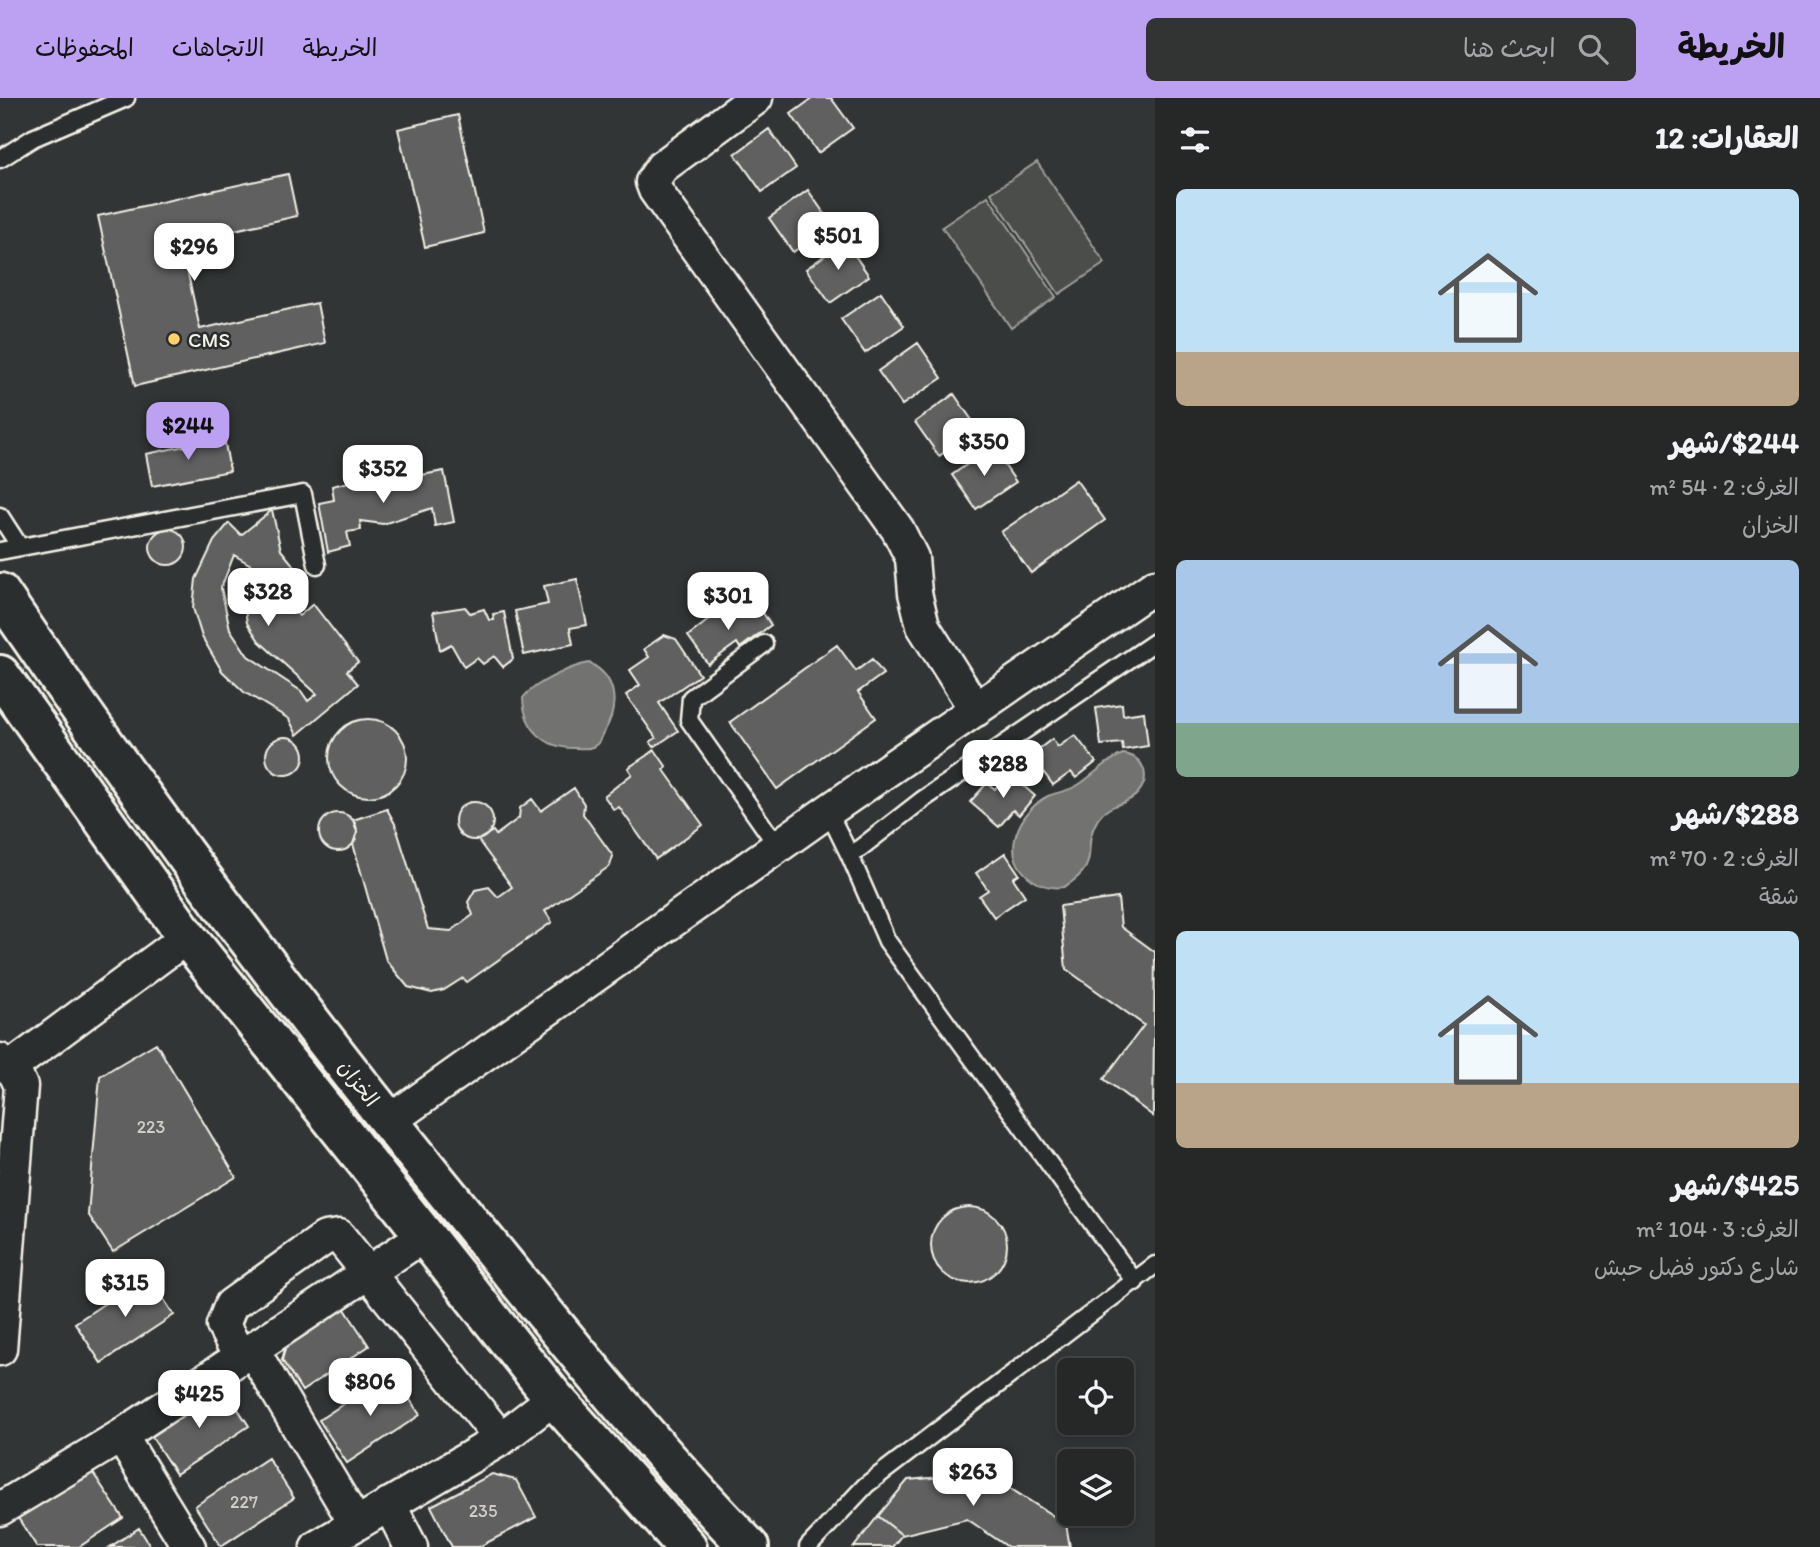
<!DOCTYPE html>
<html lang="ar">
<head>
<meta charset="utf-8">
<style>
	body { margin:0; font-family:Itim,"Playpen Sans Arabic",sans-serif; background:#323434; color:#f1f3f6; direction:rtl; height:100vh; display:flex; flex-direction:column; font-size:26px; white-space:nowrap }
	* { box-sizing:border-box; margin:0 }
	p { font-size:23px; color:#a4a6a8 }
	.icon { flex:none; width:38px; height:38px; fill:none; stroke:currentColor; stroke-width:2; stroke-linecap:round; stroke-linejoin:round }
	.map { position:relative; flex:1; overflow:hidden; direction:ltr }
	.side { display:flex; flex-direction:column; background:#262828; width:665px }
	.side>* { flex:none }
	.tools { position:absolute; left:1057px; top:1260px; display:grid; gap:14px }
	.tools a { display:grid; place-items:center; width:77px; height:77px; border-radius:10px; background:#262828; box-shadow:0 4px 10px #0003,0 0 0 2px #424445; font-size:35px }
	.price { position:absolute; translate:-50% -60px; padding:0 16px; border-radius:14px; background:#fff; color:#222; font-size:23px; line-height:46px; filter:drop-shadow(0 2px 4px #0008) }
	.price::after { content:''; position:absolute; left:50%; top:42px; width:21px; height:16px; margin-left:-10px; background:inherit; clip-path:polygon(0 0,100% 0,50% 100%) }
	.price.active { background:#bca0f2; color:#111 }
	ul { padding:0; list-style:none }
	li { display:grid; align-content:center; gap:14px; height:371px; padding:0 21px }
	li span { display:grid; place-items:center; height:217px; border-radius:10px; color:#555 }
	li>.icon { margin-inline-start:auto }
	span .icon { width:126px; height:126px; fill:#fffc; stroke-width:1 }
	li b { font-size:30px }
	h2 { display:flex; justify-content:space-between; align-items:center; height:84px; padding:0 21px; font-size:30px }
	header { display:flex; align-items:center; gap:42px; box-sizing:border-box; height:98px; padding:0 35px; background:#bca0f2; color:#111 }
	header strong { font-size:33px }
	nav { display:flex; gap:38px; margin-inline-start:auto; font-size:24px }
	.search { width:490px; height:63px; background:#323434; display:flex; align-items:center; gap:18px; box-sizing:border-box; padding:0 24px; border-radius:10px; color:#a4a6a8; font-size:26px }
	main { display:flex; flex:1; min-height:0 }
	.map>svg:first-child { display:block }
	.green { fill:#4b4d4c; stroke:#a09f9a; stroke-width:2 }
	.water { fill:#727370; stroke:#a6a5a0; stroke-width:2 }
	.building { fill:#5f605f; stroke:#f4f1e8; stroke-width:2; fill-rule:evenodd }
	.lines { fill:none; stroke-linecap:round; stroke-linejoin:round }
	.lane-casing { stroke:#f4f1e8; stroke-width:21 }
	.street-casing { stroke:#f4f1e8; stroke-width:37 }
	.secondary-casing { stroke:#f4f1e8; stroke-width:44 }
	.lane { stroke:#2a2d2e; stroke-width:16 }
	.street { stroke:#2a2d2e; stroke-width:32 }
	.secondary { stroke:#2a2d2e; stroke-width:38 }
	.poi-dot { fill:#ffd166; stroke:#2a2d2e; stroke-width:2.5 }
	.labels { text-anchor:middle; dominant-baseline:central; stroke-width:5; stroke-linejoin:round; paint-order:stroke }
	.number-label { font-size:18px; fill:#cfcdc6 }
	.poi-label { font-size:21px; fill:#f4f1e8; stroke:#2a2d2e; text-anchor:start }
	.street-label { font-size:21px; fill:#f4f1e8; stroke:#2a2d2e }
</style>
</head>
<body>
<header>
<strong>الخريطة</strong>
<div class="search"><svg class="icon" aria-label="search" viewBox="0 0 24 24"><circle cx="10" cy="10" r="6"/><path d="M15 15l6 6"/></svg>ابحث هنا</div>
<nav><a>الخريطة</a><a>الاتجاهات</a><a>المحفوظات</a></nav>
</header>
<main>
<section class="side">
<h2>العقارات: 12<svg class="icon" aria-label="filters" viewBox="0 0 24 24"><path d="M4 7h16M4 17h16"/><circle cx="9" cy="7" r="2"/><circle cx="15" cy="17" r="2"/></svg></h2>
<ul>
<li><span style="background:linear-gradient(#bfe0f5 75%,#b9a48a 0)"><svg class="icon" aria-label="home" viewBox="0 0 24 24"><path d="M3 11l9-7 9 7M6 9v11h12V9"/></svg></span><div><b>$244/شهر</b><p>الغرف: 2 · 54 m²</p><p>الخزان</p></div></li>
<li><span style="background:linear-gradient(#a9c7e8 75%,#7fa58c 0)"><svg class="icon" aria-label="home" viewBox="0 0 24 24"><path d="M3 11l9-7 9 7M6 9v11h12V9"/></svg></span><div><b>$288/شهر</b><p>الغرف: 2 · 70 m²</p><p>شقة</p></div></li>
<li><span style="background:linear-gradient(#bfe0f5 70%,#b9a48a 0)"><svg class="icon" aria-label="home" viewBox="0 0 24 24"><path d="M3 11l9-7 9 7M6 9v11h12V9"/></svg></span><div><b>$425/شهر</b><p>الغرف: 3 · 104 m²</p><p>شارع دكتور فضل حبش</p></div></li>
</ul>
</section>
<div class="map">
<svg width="1155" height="1449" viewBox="0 0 1155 1449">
	<rect width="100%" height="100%" fill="#323535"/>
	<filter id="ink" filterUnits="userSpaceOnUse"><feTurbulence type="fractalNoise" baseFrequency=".0143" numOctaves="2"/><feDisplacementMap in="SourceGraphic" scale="14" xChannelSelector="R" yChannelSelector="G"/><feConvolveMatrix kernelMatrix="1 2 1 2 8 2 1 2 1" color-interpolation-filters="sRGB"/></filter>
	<g filter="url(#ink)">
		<path class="green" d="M1037,64L1105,165L1059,196L991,95Z
			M988,98L1056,199L1011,230L942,129Z"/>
		<path class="water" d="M589,565C618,579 619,609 604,634C601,639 600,644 596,647C590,652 582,650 575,650C545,651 524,630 523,600C533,586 571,568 589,565Z
			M1123,656C1143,658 1152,678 1138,695C1127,708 1108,705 1098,721C1079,751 1105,764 1064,789C1047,791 1032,785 1021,771C1003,746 1024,710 1048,698C1058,694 1069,693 1078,687C1094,677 1105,663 1123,656Z"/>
		<path class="building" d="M813,0H831L853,30L818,55L791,16Z
			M458,17L484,135L425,149L398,31Z
			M769,31L796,70L762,94L735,56Z
			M288,76L297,118L181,144L200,231L317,205L325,245L135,288L98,118Z
			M808,92L832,127L793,154L769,120Z
			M845,143L869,178L830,205L806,171Z
			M881,194L904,228L865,255L841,221Z
			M918,245L942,280L902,307L878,273Z
			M954,296L978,331L939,358L915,324Z
			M224,340L230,373L152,388L146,356Z
			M992,349L1016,384L976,411L952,377Z
			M444,373L454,424L435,428L432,410L383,426L360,423L361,432L347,434L350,448L328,454L319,405L334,402L332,388L366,380L367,387Z
			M1076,382L1105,422L1031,475L1001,434Z
			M272,412L281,452L299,474L287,492L291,510L299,518L313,506L358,564L347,573L358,586L297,637L289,621L244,594L222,573L202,539L193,510L196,481L214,443L229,425L241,437ZM234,457L251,467L243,497L247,525L259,543L317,596L308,603L301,593L248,558L230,531L221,490Z
			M150 449a18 18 0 1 1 36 0a18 18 0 1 1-36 0Z
			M577,481L587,527L570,530L573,546L524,557L515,513L548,506L544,488Z
			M465,509L470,515L484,511L489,522H494L493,516L504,514L513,561L503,569L494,558L483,566L477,560L464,569L451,546L440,552L433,514Z
			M752,509L757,515L761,512L771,527L740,550L737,545L708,566L688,538L720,513L725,520L738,511L742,516Z
			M664,537L676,541L700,577L659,605L678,633L654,649L650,644L656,640L626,597L640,587L630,572L649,559L644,551Z
			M837,547L856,573L872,561L883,576L858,594L876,620L777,691L730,624Z
			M1122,606L1123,617L1144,614L1148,648L1123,652L1122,645L1101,647L1096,610Z
			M329 660a39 39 0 1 1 78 0a39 39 0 1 1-78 0Z
			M1075,637L1096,664L1076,680L1071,674L1053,687L1031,657L1052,641L1058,649Z
			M266 658a19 19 0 1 1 38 0a19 19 0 1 1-38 0Z
			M655,652L666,668L664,672L703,727L656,761L619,709L614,712L604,698L632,676L628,670Z
			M1009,675L1035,698L1019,717L1013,712L999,729L970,704L987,685L995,691Z
			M574,690L584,706L583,716L613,758L610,768L545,813L552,824L467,884L463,880L444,892L432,895L408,889L386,862L353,746L357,734L353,722L387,711L395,726L428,831L451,833L473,817L468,804L475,792L489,789L498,799L512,789L478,742L493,733L496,737L519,720L520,710L532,701L541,713Z
			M455 723a19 19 0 1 1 38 0a19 19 0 1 1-38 0Z
			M319 734a19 19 0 1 1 38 0a19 19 0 1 1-38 0Z
			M1005,755L1019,776L1013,780L1025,798L994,819L979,798L988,792L976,775Z
			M1118,800L1121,829L1155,854L1153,1018L1104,981L1144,927L1066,871L1060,808Z
			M156,945L236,1079L113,1154L88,1116L100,978Z
			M931 1147a38 38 0 1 1 76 0a38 38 0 1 1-76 0Z
			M148,1177L174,1217L101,1265L75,1225Z
			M341,1205L369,1248L302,1293L282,1262L288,1240Z
			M392,1274L420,1317L347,1365L319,1322Z
			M223,1288L249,1328L176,1376L150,1336Z
			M955,1354L958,1375L983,1373L1066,1426L1070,1449H1008L967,1421L902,1437L878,1418L908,1382L941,1379L938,1358Z
			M268,1360L294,1400L221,1448L195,1408Z
			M91,1372L123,1420L79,1449H37L18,1420Z
			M492,1376L516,1382L536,1419L479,1449H452L431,1408Z
			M878,1418L902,1437L892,1449H854Z
			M139,1430L151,1449H110Z"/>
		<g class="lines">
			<defs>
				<path id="lane" d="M0,61L33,40L126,0
					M0,418L20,449
					M0,453L303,396L317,467
					M764,546L691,600L689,622L778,749
					M828,713L850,758
					M1135,1184L887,843L850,758L922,702L1155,544
					M808,1449L866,1387L1155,1167"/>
				<path id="street" d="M756,0L662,69L652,84L655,92L898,432L912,460L915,495L923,528L976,612
					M0,962L15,975L21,988L0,1251
					M10,970L187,839
					M388,1024L828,713L1155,488
					M252,1251L356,1426
					M240,1259L223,1227L231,1207L325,1140L339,1138L501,1341
					M121,1338L189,1449
					M389,1406L411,1449
					M0,1411L121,1338L425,1137
					M317,1449L501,1341L554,1300"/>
				<path id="secondary" d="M0,495C148,713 308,926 475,1130C564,1239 651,1348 749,1449
					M0,577L187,839L554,1300L687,1449"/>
			</defs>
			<use href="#lane" class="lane-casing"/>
			<use href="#street" class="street-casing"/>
			<use href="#secondary" class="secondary-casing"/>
			<use href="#lane" class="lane"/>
			<use href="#street" class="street"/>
			<use href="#secondary" class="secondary"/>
		</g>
	</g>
	<circle class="poi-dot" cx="174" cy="241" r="7"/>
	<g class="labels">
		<g class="number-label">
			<text x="151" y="1029">223</text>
			<text x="244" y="1404">227</text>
			<text x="483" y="1413">235</text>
		</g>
		<g class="poi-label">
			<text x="188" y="241">CMS</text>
		</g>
		<g class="street-label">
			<text transform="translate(359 985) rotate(53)">الخزان</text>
		</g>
	</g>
</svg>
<div class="tools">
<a><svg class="icon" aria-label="locate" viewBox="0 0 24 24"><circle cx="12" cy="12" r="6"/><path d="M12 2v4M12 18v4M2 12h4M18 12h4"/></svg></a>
<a><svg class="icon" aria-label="layers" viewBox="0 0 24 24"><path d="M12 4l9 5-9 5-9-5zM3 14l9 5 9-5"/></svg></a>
</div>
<b class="price" style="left:838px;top:174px">$501</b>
<b class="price" style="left:194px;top:185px">$296</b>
<b class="price active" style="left:188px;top:364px">$244</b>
<b class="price" style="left:984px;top:380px">$350</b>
<b class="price" style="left:383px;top:407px">$352</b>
<b class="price" style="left:268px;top:530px">$328</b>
<b class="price" style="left:728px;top:534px">$301</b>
<b class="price" style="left:1003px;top:702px">$288</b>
<b class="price" style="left:125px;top:1221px">$315</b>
<b class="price" style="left:370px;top:1320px">$806</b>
<b class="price" style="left:199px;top:1332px">$425</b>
<b class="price" style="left:973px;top:1410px">$263</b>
</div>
</main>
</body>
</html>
